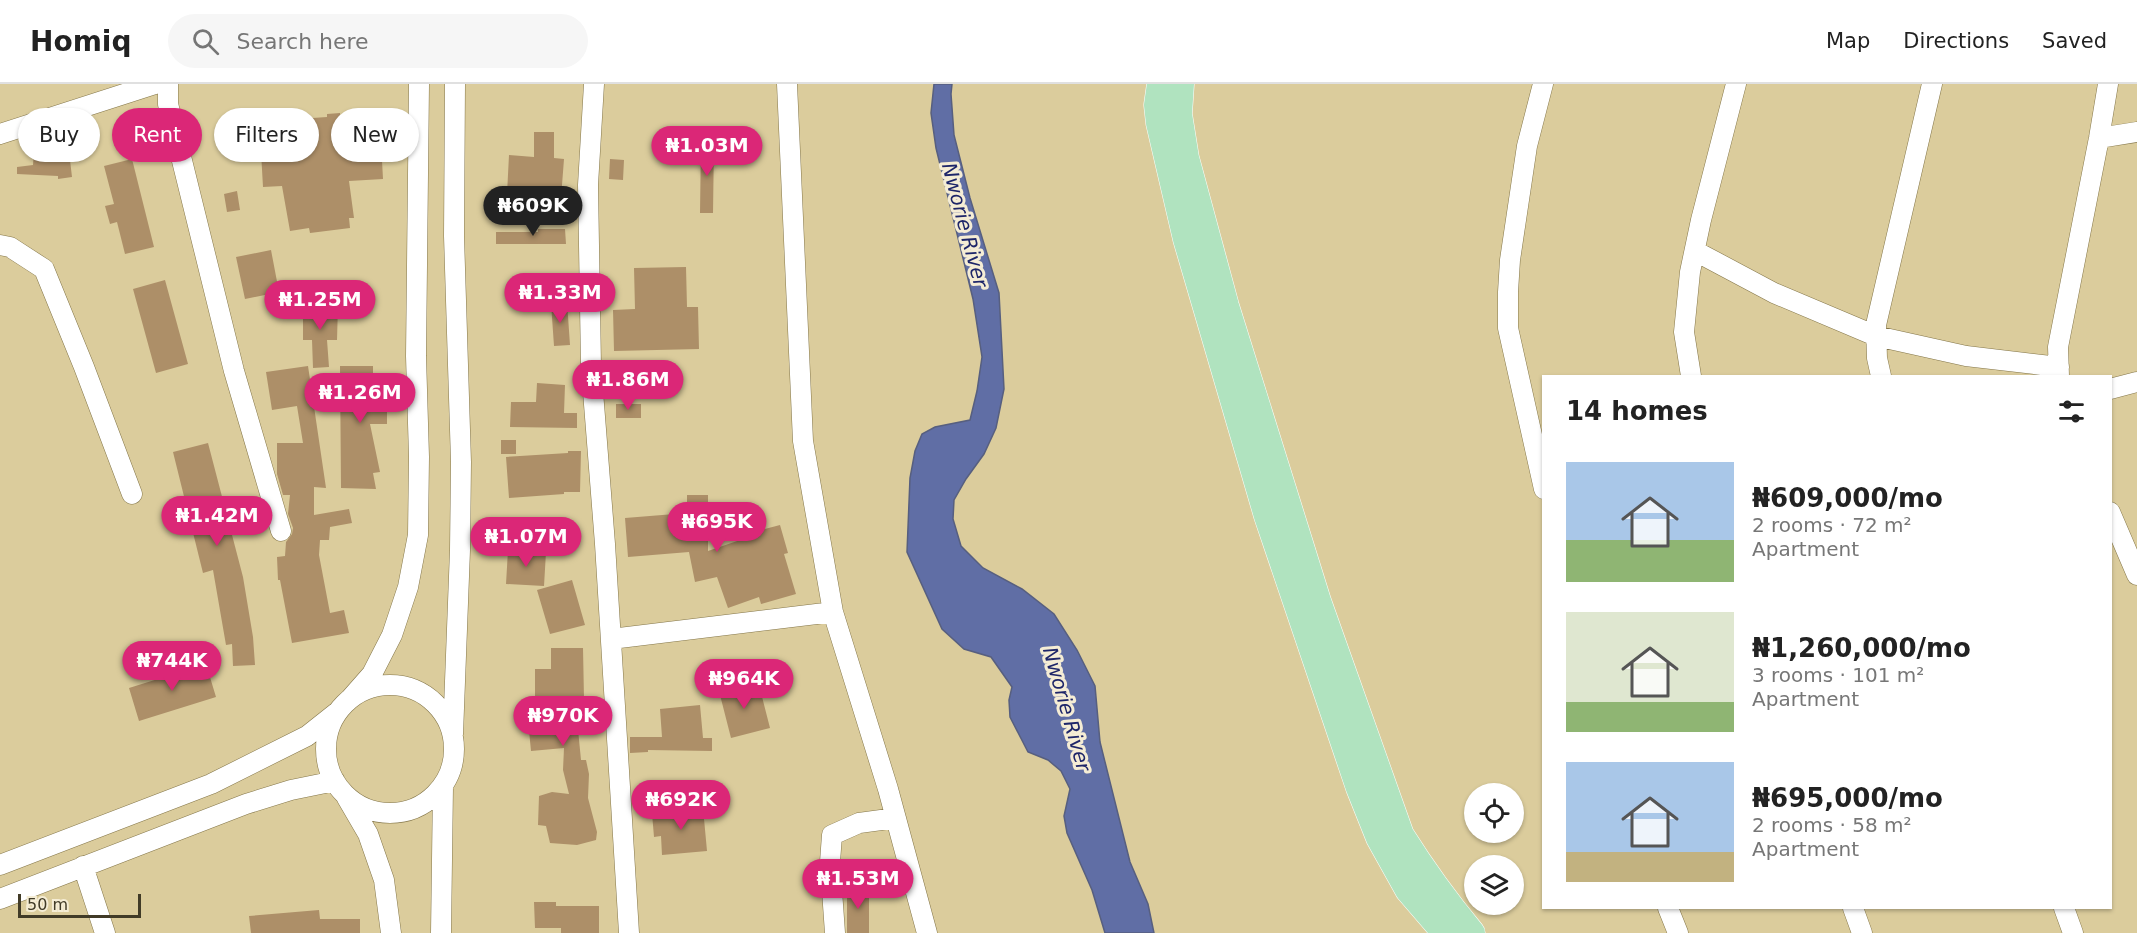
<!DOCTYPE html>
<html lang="en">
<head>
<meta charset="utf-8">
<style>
	body { margin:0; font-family:"DejaVu Sans",sans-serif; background:#f6f6f6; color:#222; height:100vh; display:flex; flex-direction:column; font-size:22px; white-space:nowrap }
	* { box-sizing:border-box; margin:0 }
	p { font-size:20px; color:#767676 }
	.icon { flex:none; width:33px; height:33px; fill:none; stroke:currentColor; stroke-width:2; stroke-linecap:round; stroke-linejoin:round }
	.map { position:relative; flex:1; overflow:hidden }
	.side { position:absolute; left:1542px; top:291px; width:570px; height:534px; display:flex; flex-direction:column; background:#fff; border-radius:0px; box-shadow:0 2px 4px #0004 }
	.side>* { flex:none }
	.guide { position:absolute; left:18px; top:24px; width:570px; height:54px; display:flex; gap:12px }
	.tools { position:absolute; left:1464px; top:699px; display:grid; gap:12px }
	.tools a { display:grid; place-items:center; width:60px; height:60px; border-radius:50%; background:#fff; box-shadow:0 2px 4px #0004; font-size:30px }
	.scale { position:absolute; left:18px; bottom:15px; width:123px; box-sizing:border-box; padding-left:6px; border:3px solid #413b27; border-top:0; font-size:16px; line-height:21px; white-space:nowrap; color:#413b27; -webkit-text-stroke:4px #f5edd5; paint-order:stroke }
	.price { position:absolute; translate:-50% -51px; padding:0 14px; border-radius:21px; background:#db2777; color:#fff; font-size:20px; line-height:39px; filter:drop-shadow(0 2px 3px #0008) }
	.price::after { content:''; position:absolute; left:50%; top:36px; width:18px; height:14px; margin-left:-9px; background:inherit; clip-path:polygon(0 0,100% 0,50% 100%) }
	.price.selected { background:#222; color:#fff }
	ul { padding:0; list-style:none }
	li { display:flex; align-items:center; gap:18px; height:150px; padding:0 24px }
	li span { display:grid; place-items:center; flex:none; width:168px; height:120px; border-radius:0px; color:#555 }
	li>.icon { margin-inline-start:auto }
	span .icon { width:72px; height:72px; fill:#fffc; stroke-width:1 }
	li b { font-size:26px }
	h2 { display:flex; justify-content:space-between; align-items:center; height:72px; padding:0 24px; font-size:26px }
	.pill { padding:0 21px; border-radius:27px; background:#fff; box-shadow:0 2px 4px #0004; font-size:21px; line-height:54px }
	.pill.selected { background:#db2777; color:#fff }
	header { display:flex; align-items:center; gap:36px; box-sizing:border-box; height:84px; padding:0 30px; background:#fff; border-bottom:2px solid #e0e0e0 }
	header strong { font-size:28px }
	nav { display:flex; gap:33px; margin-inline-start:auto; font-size:21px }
	.search { width:420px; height:54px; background:#f6f6f6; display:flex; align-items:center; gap:15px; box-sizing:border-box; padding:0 21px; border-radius:33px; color:#767676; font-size:22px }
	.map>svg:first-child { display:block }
	.water { fill:#606ea5; stroke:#575f7f; stroke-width:1.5 }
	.building { fill:#ad8f68 }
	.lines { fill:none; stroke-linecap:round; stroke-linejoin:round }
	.minor-casing { stroke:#847649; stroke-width:21 }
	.major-casing { stroke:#fff; stroke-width:27 }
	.minor { stroke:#fff; stroke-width:20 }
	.major { stroke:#b0e3bf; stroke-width:26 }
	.labels { text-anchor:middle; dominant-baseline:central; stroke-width:6; stroke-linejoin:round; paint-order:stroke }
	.water-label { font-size:20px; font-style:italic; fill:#1e2669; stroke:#f5edd5 }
</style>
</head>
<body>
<header>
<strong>Homiq</strong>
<div class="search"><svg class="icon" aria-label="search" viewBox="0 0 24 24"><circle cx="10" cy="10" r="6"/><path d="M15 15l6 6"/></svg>Search here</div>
<nav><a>Map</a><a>Directions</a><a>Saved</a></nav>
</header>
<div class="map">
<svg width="2137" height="849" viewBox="0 0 2137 849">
	<rect width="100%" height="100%" fill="#dbcc9c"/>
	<path class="water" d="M934,0H952L951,10L954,51L970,114L999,209L1004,305L996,344L984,370L966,395L954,416L953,435L961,462L983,484L1022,505L1054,530L1077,566L1095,602L1100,658L1130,778L1148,820L1154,849H1105L1092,806L1067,749L1064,732L1070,705L1061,687L1048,676L1028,668L1010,633L1009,616L1012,603L991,573L964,565L942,545L907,468L910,394L915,367L922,350L935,343L970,336L977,307L982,273L973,215L936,64L931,29Z"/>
	<path class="building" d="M340,29L341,41L380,39L383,95L349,97L354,134H349L350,144L310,149L309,144L290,147L282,102L263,103L260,50L299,48L298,35L327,33V30Z
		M534,48H554V74L564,75L561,114L507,110L509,71L534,73Z
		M701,57H714L713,129H700Z
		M34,66L53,67L52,78L70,76L72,93L58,95V92L17,90V83L33,81Z
		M132,75L154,163L125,170L117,138L110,140L105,122L114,120L104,82Z
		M610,75L624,76L623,96L609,95Z
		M237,107L240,126L227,128L224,110Z
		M538,145H565L566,160H496V148H538Z
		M271,166L279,208L245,215L236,173Z
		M686,183L687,223H698L699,265L614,267L613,226L635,225L634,184Z
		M165,196L188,280L156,289L133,205Z
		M567,218L570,261L554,262L551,219Z
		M303,221H338L337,256H327L329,283L313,284L312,256H303Z
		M308,282L326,404L314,403V431L349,425L352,439L330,443L329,456H320L319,471L330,529L344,526L349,549L292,559L280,496H278L277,473L285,472L286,458L292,450L293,444L288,430L290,411H283L277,390V359H303L297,322L272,326L266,288Z
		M340,282H373V293H387V340H370L380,388L373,389L376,405L341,404Z
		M537,299L565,301L564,329H577V344L510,343L511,318H536Z
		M616,320H641V334H616Z
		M501,356H516V370H501Z
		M208,359L243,493L253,553L255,581L233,582L232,560L226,561L213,486L203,489L173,368Z
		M568,367H581L580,408H564V410L509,414L506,373L568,369Z
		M687,411H708V467L743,455L742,451L780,441L788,469L784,470L796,510L761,520L759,513L728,524L717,493L695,498L689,468L628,473L625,434L687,429Z
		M508,466L546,468L544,502L506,500Z
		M572,496L585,541L550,550L537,506Z
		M551,564H583L584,615H575L581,676H586L589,690L588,714L597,748L596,756L577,761L550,759L546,742L538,741L539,712L552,708L569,710L563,686L564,664L531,667L527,626L535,625V585H551Z
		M206,580L216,613L139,637L129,604Z
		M758,597L770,644L731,654L719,607Z
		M700,621L703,654H712V667L648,666V668L630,669V653H662L660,625Z
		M703,724L707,767L662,771L661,752L654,753L652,729Z
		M847,804H869V849H847Z
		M534,818H556V822H599V849H561V844H535Z
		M319,826L320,835H360V849H251L249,832Z"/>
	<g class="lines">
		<defs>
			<path id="minor" d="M168,0V20L234,287L281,447
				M594,0L588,101L591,282L605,460L629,849
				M1543,0L1527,62L1510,176L1508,208V244L1544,405
				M0,50L155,0
				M2099,54L2137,48
				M0,161L10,163L44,185L84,283L132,410
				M1695,167L1774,209L1876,252L1966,272L2059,283
				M1691,292L1684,248L1690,188L1701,136L1736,0
				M1881,292L1877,274L1876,241L1932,0
				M2059,292L2058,263L2099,54L2108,0
				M2110,305L2137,298
				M2110,428L2137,491
				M833,528L888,705L927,849
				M611,555L833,528L803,357L787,0
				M326 665a64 64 0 1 1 128 0a64 64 0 1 1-128 0Z
				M350,615L372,590L392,551L408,503L418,451L419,373L416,272L419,0
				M453,650L460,466L461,378L454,152L455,0
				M347,714L368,750L384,796L391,849
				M0,781L211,700L307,652L336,629
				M83,782L105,849
				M0,815L246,720L291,706L335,697
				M1668,824L1678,849
				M1853,824L1862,849
				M2064,824L2073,849
				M441,849L443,702
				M835,849L830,778L832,751L859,739L896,734"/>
			<path id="major" d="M1160,0L1157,21L1159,39L1186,155L1267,432L1359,704L1379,754L1408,806L1445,849
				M1181,0L1179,30L1186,74L1226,222L1318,517L1401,751C1423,786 1446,818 1472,849"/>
		</defs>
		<use href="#minor" class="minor-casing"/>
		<use href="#major" class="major-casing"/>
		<use href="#minor" class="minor"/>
		<use href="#major" class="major"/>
	</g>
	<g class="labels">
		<g class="water-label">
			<text transform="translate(965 141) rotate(75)">Nworie River</text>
			<text transform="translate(1067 625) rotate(74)">Nworie River</text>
		</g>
	</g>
</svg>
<div class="tools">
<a><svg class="icon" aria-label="locate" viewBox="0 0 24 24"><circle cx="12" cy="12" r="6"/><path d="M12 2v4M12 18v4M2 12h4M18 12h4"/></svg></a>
<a><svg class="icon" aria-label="layers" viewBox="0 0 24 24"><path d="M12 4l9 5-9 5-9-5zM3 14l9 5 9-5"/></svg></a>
</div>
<div class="scale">50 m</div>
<b class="price" style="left:707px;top:93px">₦1.03M</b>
<b class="price selected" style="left:533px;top:153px">₦609K</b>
<b class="price" style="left:560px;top:240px">₦1.33M</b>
<b class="price" style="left:320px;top:247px">₦1.25M</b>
<b class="price" style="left:628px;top:327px">₦1.86M</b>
<b class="price" style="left:360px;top:340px">₦1.26M</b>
<b class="price" style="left:217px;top:463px">₦1.42M</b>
<b class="price" style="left:717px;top:469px">₦695K</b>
<b class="price" style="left:526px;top:484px">₦1.07M</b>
<b class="price" style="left:172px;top:608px">₦744K</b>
<b class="price" style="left:744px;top:626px">₦964K</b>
<b class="price" style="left:563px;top:663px">₦970K</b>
<b class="price" style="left:681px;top:747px">₦692K</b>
<b class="price" style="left:858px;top:826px">₦1.53M</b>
<div class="guide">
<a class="pill">Buy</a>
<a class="pill selected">Rent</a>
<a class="pill">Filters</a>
<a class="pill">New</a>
</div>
<section class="side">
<h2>14 homes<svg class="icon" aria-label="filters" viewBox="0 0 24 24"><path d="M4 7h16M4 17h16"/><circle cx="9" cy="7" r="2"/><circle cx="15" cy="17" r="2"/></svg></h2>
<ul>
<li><span style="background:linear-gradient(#a9c7e8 65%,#8fb573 0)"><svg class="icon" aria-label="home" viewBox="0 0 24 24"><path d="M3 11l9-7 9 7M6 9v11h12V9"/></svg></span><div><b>₦609,000/mo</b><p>2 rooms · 72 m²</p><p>Apartment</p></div></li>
<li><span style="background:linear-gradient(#dfe7d0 75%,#8fb573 0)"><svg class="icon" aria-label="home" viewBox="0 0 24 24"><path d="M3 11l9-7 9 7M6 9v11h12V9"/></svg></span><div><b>₦1,260,000/mo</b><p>3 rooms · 101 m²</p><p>Apartment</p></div></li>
<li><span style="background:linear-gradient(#a9c7e8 75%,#c2b280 0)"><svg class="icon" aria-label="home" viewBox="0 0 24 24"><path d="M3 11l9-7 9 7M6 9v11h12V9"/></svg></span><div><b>₦695,000/mo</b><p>2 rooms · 58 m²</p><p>Apartment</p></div></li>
</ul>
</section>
</div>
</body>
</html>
